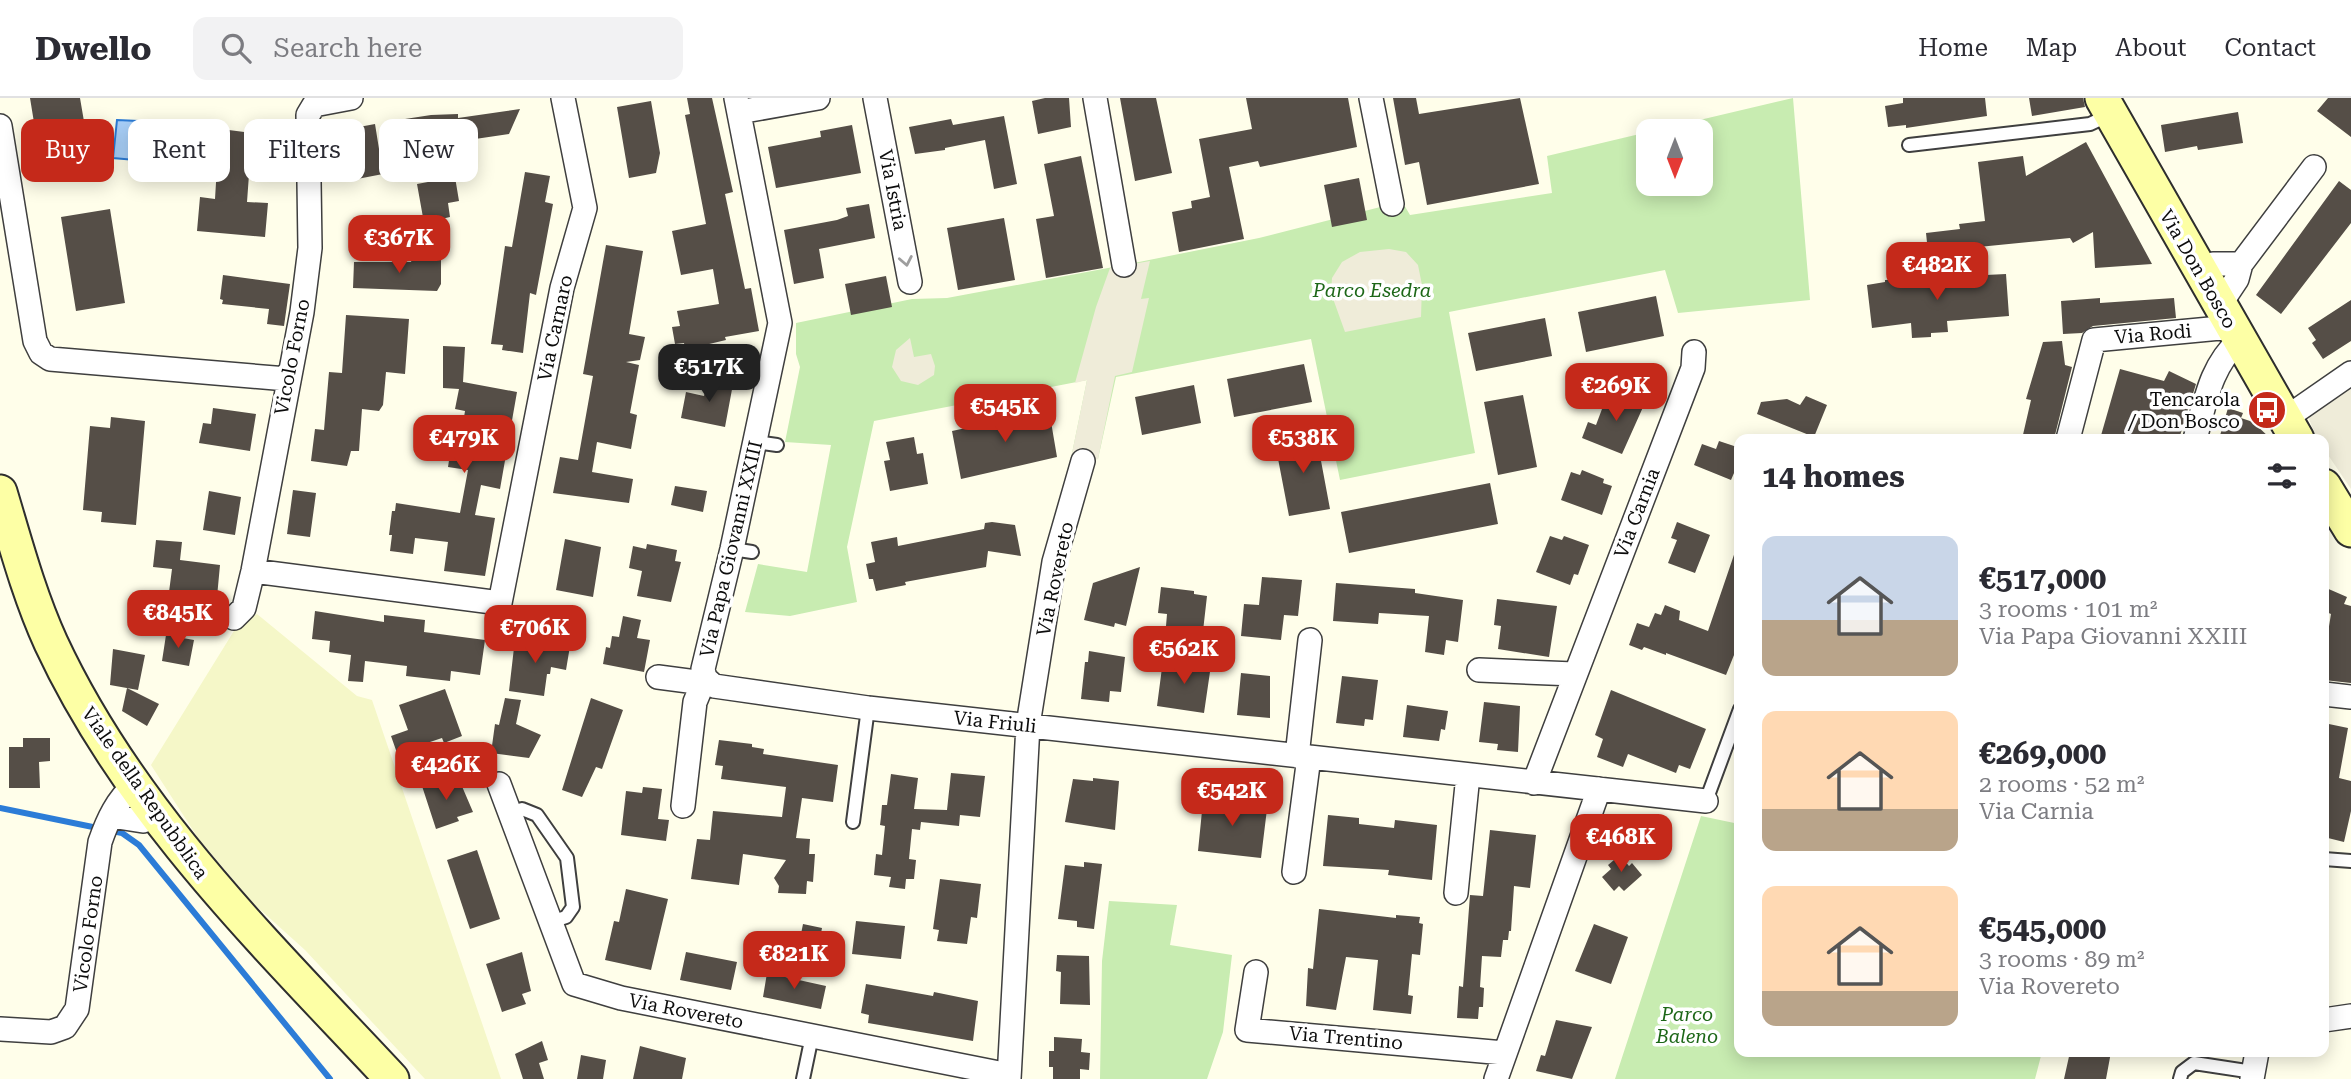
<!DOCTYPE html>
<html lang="en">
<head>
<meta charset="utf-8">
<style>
	body { margin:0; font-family:"Roboto Serif",serif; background:#f2f2f3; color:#2b2b33; height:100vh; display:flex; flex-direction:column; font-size:26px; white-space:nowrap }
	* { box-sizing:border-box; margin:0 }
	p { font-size:23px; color:#7c7c81 }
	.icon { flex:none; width:38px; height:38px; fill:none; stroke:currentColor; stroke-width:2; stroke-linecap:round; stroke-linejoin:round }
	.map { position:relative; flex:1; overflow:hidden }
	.panel { position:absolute; left:1734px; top:336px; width:595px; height:623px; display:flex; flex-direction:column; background:#fff; border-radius:14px; box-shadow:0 4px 18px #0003 }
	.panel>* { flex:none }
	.top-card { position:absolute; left:21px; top:21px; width:665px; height:63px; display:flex; gap:14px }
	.needle { width:46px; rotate:180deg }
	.tools { position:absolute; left:1636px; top:21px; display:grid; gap:14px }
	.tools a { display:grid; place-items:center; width:77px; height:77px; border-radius:14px; background:#fff; box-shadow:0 4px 18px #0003; font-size:35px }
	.price { position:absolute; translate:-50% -60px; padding:0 16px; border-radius:14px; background:#c5291a; color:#fff; font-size:23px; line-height:46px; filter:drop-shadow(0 2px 4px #0008) }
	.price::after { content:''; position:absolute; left:50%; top:42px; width:21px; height:16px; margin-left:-10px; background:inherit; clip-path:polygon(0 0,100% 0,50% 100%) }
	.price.selected { background:#222; color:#fff }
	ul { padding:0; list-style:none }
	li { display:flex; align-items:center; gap:21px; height:175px; padding:0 28px }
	li span { display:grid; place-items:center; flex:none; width:196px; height:140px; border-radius:14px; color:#555 }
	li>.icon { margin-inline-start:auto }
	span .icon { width:84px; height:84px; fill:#fffc; stroke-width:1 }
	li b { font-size:30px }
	h2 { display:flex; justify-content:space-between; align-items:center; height:84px; padding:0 28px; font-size:30px }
	.pill { padding:0 24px; border-radius:14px; background:#fff; box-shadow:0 4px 18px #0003; font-size:24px; line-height:63px }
	.pill.selected { background:#c5291a; color:#fff }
	header { display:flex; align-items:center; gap:42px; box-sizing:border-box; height:98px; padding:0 35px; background:#fff; border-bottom:2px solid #e1e1e2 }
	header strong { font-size:33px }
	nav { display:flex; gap:38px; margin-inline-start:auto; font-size:24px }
	.search { width:490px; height:63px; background:#f2f2f3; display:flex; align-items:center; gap:18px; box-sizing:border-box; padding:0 24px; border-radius:14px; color:#7c7c81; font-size:26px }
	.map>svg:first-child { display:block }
	.farmland { fill:#f5f7c8 }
	.green { fill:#c8ecb1 }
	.plaza { fill:#efecd9 }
	.water { fill:#aad2fb; stroke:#2c7cd7; stroke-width:2 }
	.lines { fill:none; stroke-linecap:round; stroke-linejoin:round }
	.stream { stroke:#2c7cd7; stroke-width:6 }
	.building { fill:#554e47 }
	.lane-casing { stroke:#3f3f3f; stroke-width:16 }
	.street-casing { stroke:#3f3f3f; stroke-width:26 }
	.secondary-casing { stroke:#2e2e2e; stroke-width:37 }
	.lane { stroke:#fff; stroke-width:12 }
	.street { stroke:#fff; stroke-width:23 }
	.secondary { stroke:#fdffa5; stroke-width:33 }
	.oneway { stroke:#9e9e9e }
	.labels { text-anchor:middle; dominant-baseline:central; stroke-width:7; stroke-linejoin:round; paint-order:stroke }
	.street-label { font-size:19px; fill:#0c0c0c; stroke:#fff }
	.park-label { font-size:19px; font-style:italic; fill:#1d6718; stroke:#fff }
	.poi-label { font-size:19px; fill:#0c0c0c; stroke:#fff; text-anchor:end }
</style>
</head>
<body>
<header>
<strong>Dwello</strong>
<div class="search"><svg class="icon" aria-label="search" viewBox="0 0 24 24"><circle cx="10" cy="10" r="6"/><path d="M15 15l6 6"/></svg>Search here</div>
<nav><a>Home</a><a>Map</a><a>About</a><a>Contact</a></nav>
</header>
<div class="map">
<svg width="2351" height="981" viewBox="0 0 2351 981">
	<rect width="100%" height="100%" fill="#fffeea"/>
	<path class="farmland" d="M257,516L357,598L372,602L501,981H425L305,852L253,805L198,740L151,667L237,528Z"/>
	<path class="green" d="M1793,0L1810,202L1678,215L1665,172L1449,214L1475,355L1340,382L1311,241L1116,279L1098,361L1070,365L1087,282L874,323L847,449L857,504L790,518L745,514L758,466L807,474L831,347L785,344L800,269L796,256V225L912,201L947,200L1124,167L1259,140L1392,106L1403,105L1410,117L1552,95L1547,58L1648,34V86H1701V33H1653Z
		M1701,718L1739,726L1740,954H2042L2035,981H1615Z
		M1109,803L1177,807L1170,847L1232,857L1223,934L1207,981H1100L1102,863Z"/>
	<path class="plaza" d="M1389,151L1406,154L1418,167L1422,187L1421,219L1345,234L1331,195L1332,180L1342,164L1360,154Z
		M1150,163L1141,201L1149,200L1132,274L1115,278L1098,361L1070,365L1087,282L1075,285L1096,209L1110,170Z
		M910,240L914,259L931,256L935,268L934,277L918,287L901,283L892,269L896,252Z
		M2351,286V391L2324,351V341H2317L2309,321L2315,307Z"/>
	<path class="water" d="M117,22L138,23L135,62L113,60Z"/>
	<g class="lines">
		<path class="stream" d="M0,710L122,735L139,747L330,981"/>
	</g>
	<path class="building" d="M30,0H80L87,41L38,49Z
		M687,0H712L733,94L725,96L745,191L751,190L759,233L725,239L726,242L705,247L706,251L686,255L684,245L675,246L672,229L680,228L677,213L719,206L713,171L681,177L672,133L706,126L685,17L690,16Z
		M1045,0H1069L1071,29L1038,36L1032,3Z
		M1120,0H1156L1172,75L1135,83Z
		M1246,0H1348L1357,49L1260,69L1258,63L1229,69L1244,141L1179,154L1172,114L1192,110L1191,103L1210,99L1199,41L1252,31Z
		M1393,0H1416L1419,16L1520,0L1539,86L1427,107L1419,64L1405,67Z
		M1903,0H1985L1987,18L1906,30V27L1888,29L1885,8L1903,5Z
		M2029,0H2083L2085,9L2032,18Z
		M2328,0H2351V39L2317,13Z
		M651,3L660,55L656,75L629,80L617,9Z
		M520,11L509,36L448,45L449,52L410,57L405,21L431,17L458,16V20Z
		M2238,14L2243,45L2198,52L2197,48L2165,54L2161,27Z
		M1004,18L1017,86L994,91L985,42L945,50V52L915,56L909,29L951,21L953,27Z
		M375,26L383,76L352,82L343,32Z
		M190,27L252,35L247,104L268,105L265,139L197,133L200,99L215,101L217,68L187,66Z
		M852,27L861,75L776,90L768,49L821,39L820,33Z
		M2086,44L2152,166L2095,170L2093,134L2073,145L2070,140L1928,154L1926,135L1960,131L1959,126L1985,123L1978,64L2023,58L2026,78Z
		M1081,58L1103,170L1046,180L1036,121L1054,118L1044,66Z
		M525,74L550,78L545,104L553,106L536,197L530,195L523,255L502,252L503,247L491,246L505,148L512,149Z
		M455,79L459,103L448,105L450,119L424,125L417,86Z
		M1359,80L1367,122L1332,129L1324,87Z
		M2339,83L2351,92V125L2281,216L2256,197Z
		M869,106L875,140L819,151L824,180L794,186L784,132L837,122L848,118L846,110Z
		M110,111L125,205L76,213L61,119Z
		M1004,120L1015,182L958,192L947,130Z
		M606,147L643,153L629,236L645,239L640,262L626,264L639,267L630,315L637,317L631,351L597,344L592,374L633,381L629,405L553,395L560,359L578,362L593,278L583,276Z
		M412,161L441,162V186L437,193L353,190L354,164H411Z
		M2006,176L2009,218L1947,223L1948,234L1931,235V239L1912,240L1911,225L1872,230L1867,187L1885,184V182Z
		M223,177L290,186L284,228L267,226L269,211L222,206L223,202L220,201Z
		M886,178L892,209L851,217L845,186Z
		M1656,198L1664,238L1586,254L1578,214Z
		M2100,200V205L2174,200L2176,220L2093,228L2082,235L2063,236L2061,203Z
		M2351,202V243L2323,261L2312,245L2316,242L2308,230Z
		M346,217L409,221L405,276L386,274L383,307L379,313L362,311L359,353H351L347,368L311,363L315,331L324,332L329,274L342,275Z
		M1545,220L1552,258L1476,273L1468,235Z
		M2062,243L2065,267L2072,269L2054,341H2022L2031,302L2026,301L2043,244Z
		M443,248L465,249L463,284L517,294L500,391L481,387L475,417L495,420L485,478L444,473L448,444L415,440L413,456L390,453L392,437H389L392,413H395L396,405L460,415L468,372L448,369L452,343L460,344L465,313L455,311L459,291L443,290Z
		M1304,266L1312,304L1234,319L1227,281Z
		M2120,271L2164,283L2169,273L2196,286L2179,341H2100Z
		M708,281L733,286L725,329L681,320L686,294L704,298Z
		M1194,287L1201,325L1142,337L1135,299Z
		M1523,297L1537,369L1498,377L1484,304Z
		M1648,298L1622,356L1582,340L1588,324L1596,327L1605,303Z
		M1806,298L1827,307L1814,339L1757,316L1761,304L1787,301L1800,307Z
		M213,310L256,316L250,353L199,345L203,325L211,326Z
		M2228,310L2243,315L2241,320L2253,324L2271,341H2219Z
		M1049,312L1057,359L961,381L952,333Z
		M111,319L145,323L136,427L101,424L102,414L83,412L90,328L110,330Z
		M1316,336L1330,411L1289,418L1275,345Z
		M914,339L917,356L923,355L928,386L890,393L884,363L890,362L886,344Z
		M1719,343L1740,350V361L1731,382L1694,367L1702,346L1716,351Z
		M1582,372L1604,381L1603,385L1612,388L1602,417L1561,402L1571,374L1580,377Z
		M1490,385L1498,426L1349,455L1341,414Z
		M675,388L707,393L703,414L671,407Z
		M293,392L316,395L310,439L287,436Z
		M209,393L241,399L235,437L203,432Z
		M992,424L1015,427L1021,458L988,453L986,469L905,484L906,487L876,493L873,481H869L866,466L875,464L871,444L897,439L898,448L984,431L985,425Z
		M1677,424L1710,437L1695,475L1668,465L1677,442L1671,440Z
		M1550,438L1562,442L1564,438L1589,447L1578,477L1574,476L1570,487L1536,474Z
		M565,441L601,449L593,499L556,492Z
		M156,442L182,444L180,462L220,467L217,499L169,494L172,471L153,469Z
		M1738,445L1740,542L1726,577L1666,555V557L1644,549L1642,552L1629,547L1637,525L1649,529L1655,515L1661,517L1665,507L1680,513L1679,522L1708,533Z
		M647,446L677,452L675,463L681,464L671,504L637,498L642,473L629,470L633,448L646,451Z
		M1140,469L1126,528L1115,525L1114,529L1084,522L1093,485Z
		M1262,479L1302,482L1298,518L1284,517L1281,542L1241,538L1244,506L1259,507Z
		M1336,485L1415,491V495L1463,502L1458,544L1446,542L1444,557L1425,554L1429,518L1379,515L1378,526L1333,523Z
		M1161,489L1194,493V496L1207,498L1203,533L1166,528L1167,516L1158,515Z
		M2324,489L2347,499L2344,506L2351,508V585L2324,582V559L2331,516L2324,513Z
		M1497,501L1557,508L1549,559L1498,551L1501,528L1494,527Z
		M315,513L384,524V517L425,522L424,534L485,542L480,577L451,573L450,583L406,578L407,568L365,563L363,584L348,583L351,557L329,554L330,543L312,541Z
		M623,518L641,522L637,540L650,542L644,574L603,566L606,549L610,550L612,538L619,539Z
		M166,537L194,542L189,568L162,563Z
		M515,541L570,548L566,572L551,569L550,576H547L544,598L509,593Z
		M113,551L145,557L138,592L110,587Z
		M1089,553L1125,559L1121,594L1110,593L1109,604L1081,601L1085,564H1088Z
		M1163,562L1211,567L1204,615L1157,608Z
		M1241,575L1270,578V620L1237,617Z
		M1342,578L1378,582L1373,622L1365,621L1364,628L1336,625Z
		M127,590L159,606L147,628L122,613Z
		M445,591L462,638L444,645L442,640L397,655L391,638L408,632L399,607Z
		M1611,592L1706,631L1690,671L1679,667L1676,675L1628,656L1623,669L1597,659L1603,641L1595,637Z
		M505,600L521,602L516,626L541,637L529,660L491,655L495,626L499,627Z
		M591,600L623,612L602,671L596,669L582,699L562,692Z
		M1484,604L1520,608L1518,654L1497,652L1498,646L1479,644Z
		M1407,607L1448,613L1445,632L1441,631L1439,643L1403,639Z
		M2324,625L2348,630L2339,680L2351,683V713L2344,744L2324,739Z
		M23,640H50V663L39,664L40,690H9V649H23Z
		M719,642L752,646V649L764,651L763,656L838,667L833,704L802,700L796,740L810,741L809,756H815L813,784L807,783L806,796L778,795L779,788L774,780L786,762L743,756L739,787L691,781L697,741L710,742L713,713L782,719L786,689L721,681L723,668L715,667Z
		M951,675L985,678L980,719L960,717L959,728L921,724L920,732L912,731L909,761L916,762L914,781H906L905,791L889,789L891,779L874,777L876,756L882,757L885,728L880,727L881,719L882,707H887L891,676L918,680L914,711L947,712Z
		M450,679L453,688L461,686L473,714L457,719L459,723L436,731L422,688Z
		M1093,680L1119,683L1115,732L1065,724L1073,681L1093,683Z
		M643,689L662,691L658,721L669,722L666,743L621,737L626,693L642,695Z
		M1221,699L1250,703V709L1267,711L1261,760L1198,753L1203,703L1221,705Z
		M1328,717L1359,720V726L1394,730L1395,722L1437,727L1432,782L1388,777L1389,772L1323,768Z
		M1490,732L1536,737L1530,790L1514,788L1511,833H1509L1508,842H1503L1501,859L1482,858L1480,889L1484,890L1483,909H1479L1478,921L1457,920L1459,888L1463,889L1470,797L1483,798Z
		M477,752L500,821L470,831L447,762Z
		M1620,757L1629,768L1632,765L1642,777L1624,793L1619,788L1614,793L1602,779L1611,771L1608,767Z
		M1084,764L1102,766L1094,831L1077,829V823L1058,821L1065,767L1084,769Z
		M940,781L981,786L977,820L971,819L967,846L937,843L939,832L933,831Z
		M626,791L668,801L651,872L605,862L614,823L619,824Z
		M1319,811L1396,820V817L1420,819L1419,825L1423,826L1420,857L1412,856L1408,897L1413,898L1411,916L1373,912L1378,862L1346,859L1336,912L1306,908L1308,870L1313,871Z
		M856,823L905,828L901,861L852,856Z
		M803,826L822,830L819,846L800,841Z
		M1594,826L1628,839L1611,886L1575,873Z
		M522,854L531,893L522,896L526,906L502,914L486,866Z
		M686,854L737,864L731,892L680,882Z
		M1057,857L1089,858L1090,907L1060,906L1061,874L1056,873Z
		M767,875L826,888L821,911L763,899Z
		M866,886L933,898L934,894L978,903L973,943L868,925L869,917L861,915Z
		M1556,922L1592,929L1572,981L1536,973L1541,957L1545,958Z
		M1054,939L1082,941L1081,954L1090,955L1089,972L1080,971V981H1053V969H1049V953H1054Z
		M542,943L548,962L539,965L544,981H523L515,956Z
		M640,948L686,960L682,981H633Z
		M2070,954H2111L2106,981H2064Z
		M581,957L606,962L603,981H577Z"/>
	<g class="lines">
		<defs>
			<path id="lane" d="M1909,47L2090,26L2109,17
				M756,344L777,347
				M732,451L752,454
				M1706,703L1740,611
				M510,716L522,711L537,717L567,760L573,809L566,819L551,824
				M853,724L868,610
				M2324,761L2351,763
				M803,981L812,938
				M2180,981L2182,974L2194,965L2253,974"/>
			<path id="street" d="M736,0L780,225L732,451L703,571L705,580L714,588L868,610L1706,703
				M875,0L910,184
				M1095,0L1124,167
				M1371,0L1392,106
				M739,14L818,0
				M0,28L35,243L41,255L50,261L287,281
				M2199,172L2213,166H2241
				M2219,208L2237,181L2241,166L2314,69
				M2286,320L2351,275
				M2068,341L2094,242L2231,229
				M2195,341C2205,306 2210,268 2239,243
				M253,473L500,505L562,190L585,110L563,0
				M234,520L244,510L253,473L302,214L310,150L308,17L314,7L351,0
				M1479,572L1574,576
				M658,579L696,584L705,580
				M2324,596L2351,599
				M1297,658L1310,542
				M1534,685L1693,270L1694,254
				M499,686L574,886L621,900L1009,977
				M683,708L695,604L705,580
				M111,718L143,723L156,717
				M1294,774L1309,659
				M1456,795L1468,677
				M1256,874L1247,932L1504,955
				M2324,922L2351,918
				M0,931L51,934L65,929L77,911L100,744C108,721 117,702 135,686
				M1009,981L1028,627L1054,464L1083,363
				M1496,981L1599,691
				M2252,981L2257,954"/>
			<path id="secondary" d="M2102,0L2297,341
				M2324,388L2351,432
				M0,394C15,444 29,497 51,545C130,715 266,846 392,981"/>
		</defs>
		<use href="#lane" class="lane-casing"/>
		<use href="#street" class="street-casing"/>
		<use href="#secondary" class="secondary-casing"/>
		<use href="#lane" class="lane"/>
		<use href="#street" class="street"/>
		<use href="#secondary" class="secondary"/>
	</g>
	<defs><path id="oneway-chevron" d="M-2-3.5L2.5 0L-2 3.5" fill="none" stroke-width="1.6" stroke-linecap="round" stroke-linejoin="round" transform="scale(1.75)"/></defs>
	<use class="oneway" href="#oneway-chevron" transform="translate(906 163) rotate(79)"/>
	<defs>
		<symbol id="bus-disc" viewBox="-11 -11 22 22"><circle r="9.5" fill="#c5291a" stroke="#fff"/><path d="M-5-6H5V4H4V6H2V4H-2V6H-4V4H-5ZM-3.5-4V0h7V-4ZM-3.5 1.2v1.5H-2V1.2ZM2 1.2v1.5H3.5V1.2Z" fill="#fff"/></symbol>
	</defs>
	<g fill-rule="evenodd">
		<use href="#bus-disc" x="2245" y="290" width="44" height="44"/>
	</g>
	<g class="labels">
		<g class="street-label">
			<text transform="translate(893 92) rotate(79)">Via Istria</text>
			<text transform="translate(2198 171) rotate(60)">Via Don Bosco</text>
			<text transform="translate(555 230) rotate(-78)">Via Carnaro</text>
			<text transform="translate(2153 236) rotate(-5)">Via Rodi</text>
			<text transform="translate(292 259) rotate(-79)">Vicolo Forno</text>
			<text transform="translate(1637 415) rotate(-69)">Via Carnia</text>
			<text transform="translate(731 451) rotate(-77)">Via Papa Giovanni XXIII</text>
			<text transform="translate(1055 481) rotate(-78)">Via Rovereto</text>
			<text transform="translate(995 624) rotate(6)">Via Friuli</text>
			<text transform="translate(145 695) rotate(55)">Viale della Repubblica</text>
			<text transform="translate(88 836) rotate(-82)">Vicolo Forno</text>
			<text transform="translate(686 913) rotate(11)">Via Rovereto</text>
			<text transform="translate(1346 940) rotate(5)">Via Trentino</text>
		</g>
		<g class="park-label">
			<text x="1372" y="192">Parco Esedra</text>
			<text x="1687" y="916">Parco<tspan x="1687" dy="22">Baleno</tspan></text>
		</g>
		<g class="poi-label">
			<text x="2240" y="301">Tencarola<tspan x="2240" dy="22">/ Don Bosco</tspan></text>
		</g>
	</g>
</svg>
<div class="tools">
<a><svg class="needle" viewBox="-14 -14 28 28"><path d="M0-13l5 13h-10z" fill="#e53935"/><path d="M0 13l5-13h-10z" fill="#7c7c81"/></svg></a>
</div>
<b class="price" style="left:399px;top:177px">€367K</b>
<b class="price" style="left:1937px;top:204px">€482K</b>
<b class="price selected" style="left:709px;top:306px">€517K</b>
<b class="price" style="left:1616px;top:325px">€269K</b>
<b class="price" style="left:1005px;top:346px">€545K</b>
<b class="price" style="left:464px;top:377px">€479K</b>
<b class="price" style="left:1303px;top:377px">€538K</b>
<b class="price" style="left:178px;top:552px">€845K</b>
<b class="price" style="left:535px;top:567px">€706K</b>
<b class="price" style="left:1184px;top:588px">€562K</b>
<b class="price" style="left:446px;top:704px">€426K</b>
<b class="price" style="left:1232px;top:730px">€542K</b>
<b class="price" style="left:1621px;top:776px">€468K</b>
<b class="price" style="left:794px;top:893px">€821K</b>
<div class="top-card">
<a class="pill selected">Buy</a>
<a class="pill">Rent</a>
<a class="pill">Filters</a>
<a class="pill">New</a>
</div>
<section class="panel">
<h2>14 homes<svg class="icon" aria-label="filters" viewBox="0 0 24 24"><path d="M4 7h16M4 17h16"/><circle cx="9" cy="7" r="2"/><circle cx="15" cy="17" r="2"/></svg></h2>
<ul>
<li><span style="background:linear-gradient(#c9d6e8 60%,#b9a48a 0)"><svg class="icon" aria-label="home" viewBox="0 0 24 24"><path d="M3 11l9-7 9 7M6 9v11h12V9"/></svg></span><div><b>€517,000</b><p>3 rooms · 101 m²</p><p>Via Papa Giovanni XXIII</p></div></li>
<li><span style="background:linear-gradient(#ffd9b3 70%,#b9a48a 0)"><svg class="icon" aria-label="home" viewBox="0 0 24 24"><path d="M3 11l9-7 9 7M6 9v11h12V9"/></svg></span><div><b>€269,000</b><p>2 rooms · 52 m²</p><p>Via Carnia</p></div></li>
<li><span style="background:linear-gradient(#ffd9b3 75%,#b9a48a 0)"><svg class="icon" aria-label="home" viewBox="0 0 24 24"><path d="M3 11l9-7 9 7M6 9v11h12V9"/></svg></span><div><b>€545,000</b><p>3 rooms · 89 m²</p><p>Via Rovereto</p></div></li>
</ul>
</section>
</div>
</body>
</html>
